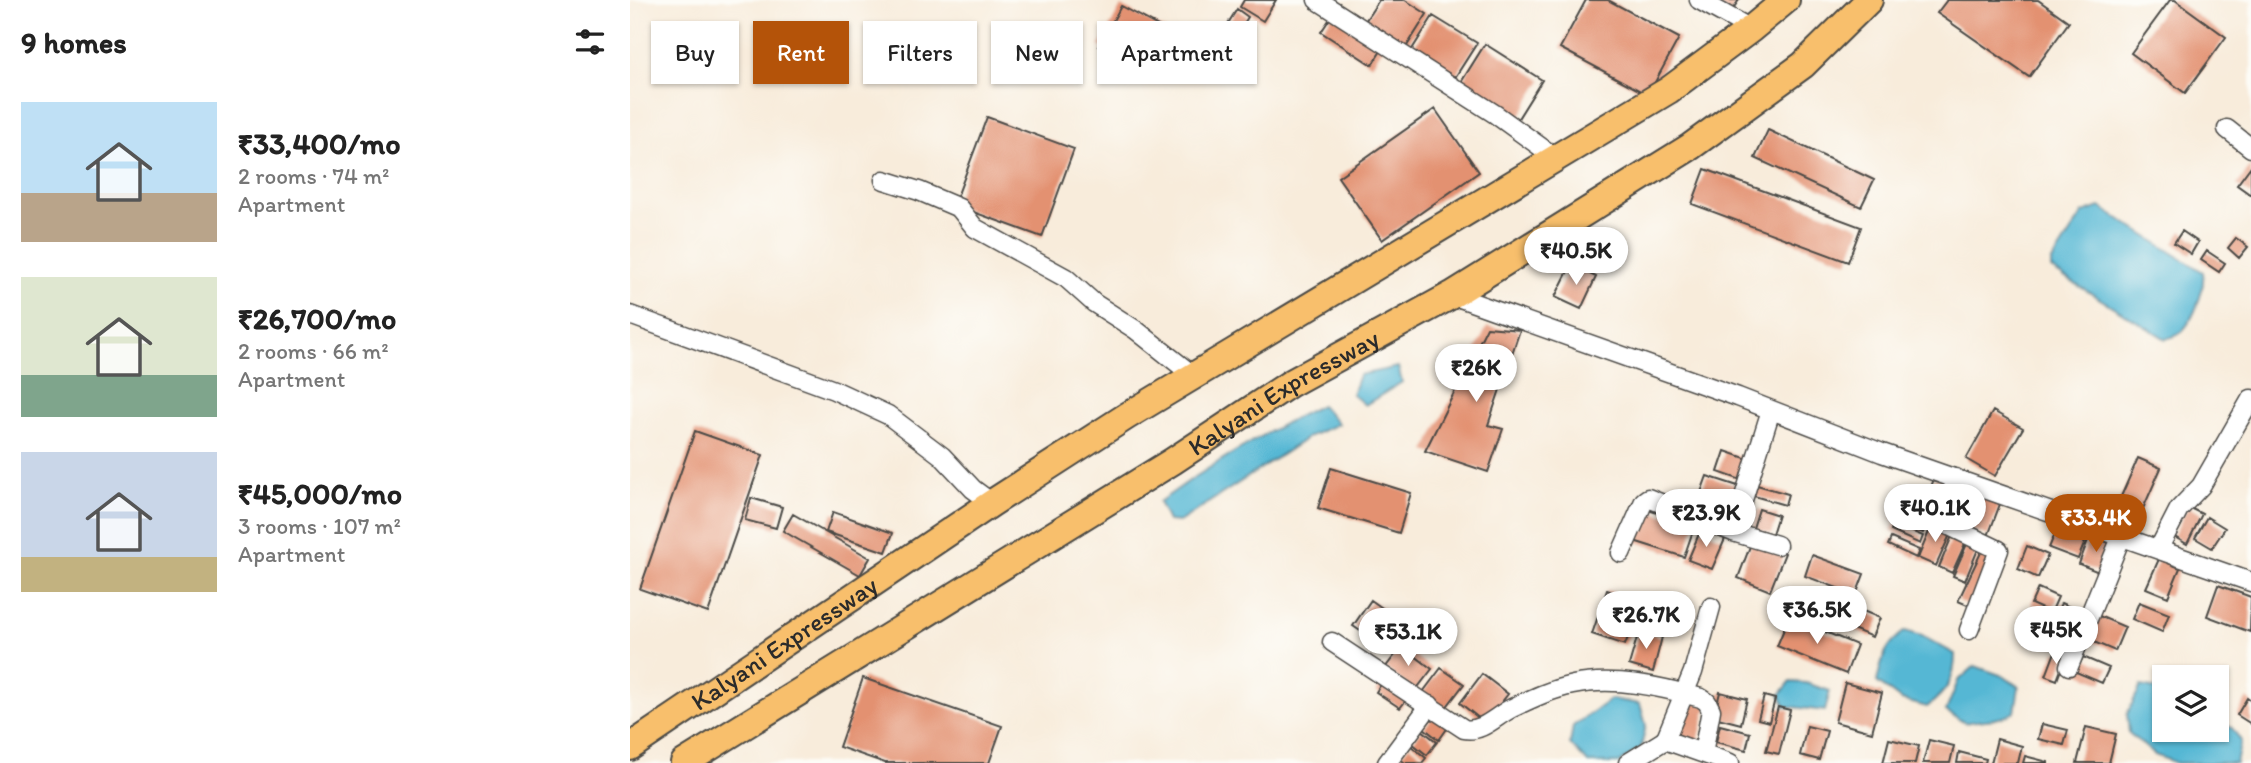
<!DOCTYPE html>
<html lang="en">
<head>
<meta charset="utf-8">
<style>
	body { margin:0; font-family:Itim,sans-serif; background:#f2f2f2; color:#222; height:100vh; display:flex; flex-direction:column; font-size:26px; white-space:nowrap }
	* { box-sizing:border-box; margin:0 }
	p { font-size:23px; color:#767676 }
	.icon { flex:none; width:38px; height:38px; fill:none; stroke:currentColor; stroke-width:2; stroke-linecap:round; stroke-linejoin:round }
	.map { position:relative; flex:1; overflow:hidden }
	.drawer { display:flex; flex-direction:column; background:#fff; width:630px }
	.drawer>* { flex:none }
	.banner { position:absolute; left:21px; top:21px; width:665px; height:63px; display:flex; gap:14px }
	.controls { position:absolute; left:1522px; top:665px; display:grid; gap:14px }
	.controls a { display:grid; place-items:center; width:77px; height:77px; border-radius:0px; background:#fff; box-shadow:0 2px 5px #0004; font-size:35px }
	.price { position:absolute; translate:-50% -60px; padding:0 16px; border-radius:24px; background:#fff; color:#222; font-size:23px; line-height:46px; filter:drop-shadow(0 2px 4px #0008) }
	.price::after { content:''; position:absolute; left:50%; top:42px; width:21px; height:16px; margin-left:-10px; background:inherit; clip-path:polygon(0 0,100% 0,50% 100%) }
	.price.selected { background:#b45309; color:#fff }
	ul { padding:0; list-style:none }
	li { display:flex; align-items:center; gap:21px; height:175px; padding:0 21px }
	li span { display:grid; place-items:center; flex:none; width:196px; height:140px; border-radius:0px; color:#555 }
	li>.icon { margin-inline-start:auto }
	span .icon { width:84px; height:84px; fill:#fffc; stroke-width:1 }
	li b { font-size:30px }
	h2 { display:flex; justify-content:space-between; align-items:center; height:84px; padding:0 21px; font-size:30px }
	.tag { padding:0 24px; border-radius:0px; background:#fff; box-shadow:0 2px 5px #0004; font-size:24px; line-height:63px }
	.tag.selected { background:#b45309; color:#fff }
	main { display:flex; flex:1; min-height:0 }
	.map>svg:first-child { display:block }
	.water { fill:#55b7d4; stroke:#407180; stroke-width:2 }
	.building { fill:#e39171 }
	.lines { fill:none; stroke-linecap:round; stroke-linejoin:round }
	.minor-casing { stroke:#4a4845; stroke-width:21 }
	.highway-casing { stroke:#4a4845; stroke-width:30 }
	.minor { stroke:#fff; stroke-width:18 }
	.highway { stroke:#f8bf6c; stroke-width:26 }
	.labels { text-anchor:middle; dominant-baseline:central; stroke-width:7; stroke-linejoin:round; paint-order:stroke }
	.street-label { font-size:26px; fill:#2b2b2b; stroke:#fdfcf7 }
</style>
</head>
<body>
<main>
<section class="drawer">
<h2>9 homes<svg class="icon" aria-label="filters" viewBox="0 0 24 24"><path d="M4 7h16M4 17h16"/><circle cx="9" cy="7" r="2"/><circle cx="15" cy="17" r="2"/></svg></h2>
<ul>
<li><span style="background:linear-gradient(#bfe0f5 65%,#b9a48a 0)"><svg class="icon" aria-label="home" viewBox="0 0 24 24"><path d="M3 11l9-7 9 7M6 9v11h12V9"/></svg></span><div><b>₹33,400/mo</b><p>2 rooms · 74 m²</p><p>Apartment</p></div></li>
<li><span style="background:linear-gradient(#dfe7d0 70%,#7fa58c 0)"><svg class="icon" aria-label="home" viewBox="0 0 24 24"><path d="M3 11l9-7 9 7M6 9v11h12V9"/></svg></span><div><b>₹26,700/mo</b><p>2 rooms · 66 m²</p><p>Apartment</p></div></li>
<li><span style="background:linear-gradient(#c9d6e8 75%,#c2b280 0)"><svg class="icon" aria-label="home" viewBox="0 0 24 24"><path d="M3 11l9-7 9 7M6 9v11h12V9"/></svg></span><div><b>₹45,000/mo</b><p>3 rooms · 107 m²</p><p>Apartment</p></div></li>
</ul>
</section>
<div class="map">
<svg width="1621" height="763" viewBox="0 0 1621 763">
	<rect width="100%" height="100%" fill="#fdfcf7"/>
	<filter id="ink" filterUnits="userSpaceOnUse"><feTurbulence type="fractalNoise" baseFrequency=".0143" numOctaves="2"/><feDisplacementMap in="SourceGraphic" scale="14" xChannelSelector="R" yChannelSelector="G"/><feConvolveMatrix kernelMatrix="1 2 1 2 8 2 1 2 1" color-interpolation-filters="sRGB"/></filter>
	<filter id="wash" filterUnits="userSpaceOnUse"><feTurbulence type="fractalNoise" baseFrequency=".00686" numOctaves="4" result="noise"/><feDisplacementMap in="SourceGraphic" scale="28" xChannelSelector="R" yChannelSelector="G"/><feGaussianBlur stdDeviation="1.57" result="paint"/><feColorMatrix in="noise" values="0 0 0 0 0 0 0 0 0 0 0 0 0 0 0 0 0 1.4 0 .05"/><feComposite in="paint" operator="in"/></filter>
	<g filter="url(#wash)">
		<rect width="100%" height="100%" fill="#f8ecdb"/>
		<path class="water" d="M1470,207L1573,272C1575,290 1563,325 1547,335C1544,337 1540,337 1536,339L1421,269V263L1453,213Z
			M768,367L772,382L735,405L722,394L729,375Z
			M691,405L708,424L680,436L549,522L538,521L529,502C580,465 635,432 691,405Z
			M1275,631L1292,636L1325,654C1325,680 1317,691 1297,707L1271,700L1247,682C1252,658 1255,645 1275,631Z
			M1345,666L1373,676L1389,687L1385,712C1369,721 1353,719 1335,723L1316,711L1328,681Z
			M1160,682L1176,683L1200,691L1195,711L1155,706L1150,695Z
			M1511,686L1526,689L1535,694V730H1587V721L1602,728L1611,741L1606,763H1547L1525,755L1499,733L1497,714Z
			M981,699L1010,704L1016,725L1011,748L989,763H958L940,744L943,726Z"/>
		<g id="blocks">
			<path class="building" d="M614,0H646L633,21L610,7Z
				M749,0H775L797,14L775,49L734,23Z
				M956,0H978L1049,38L1018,95L930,48Z
				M1079,0H1109L1100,13Z
				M1317,0H1408L1439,22L1399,77L1307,13Z
				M1540,0H1545L1596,37L1555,93L1501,53Z
				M491,6L541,33L519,74L469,46Z
				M607,9L618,17L590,61L579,54Z
				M703,14L754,46L742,65L691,32Z
				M803,16L847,43L824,79L781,51Z
				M855,44L912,80L887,120L830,84Z
				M805,109L849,172L752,240L708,177Z
				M357,117L444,149L412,237L324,205Z
				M1138,130L1244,180L1231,207L1125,158Z
				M1621,166V195L1607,185Z
				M1075,169L1231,227L1218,262L1062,204Z
				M1552,231L1568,242L1561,254L1544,243Z
				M1606,238L1618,247L1609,258L1598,248Z
				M1577,251L1595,263L1589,272L1571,260Z
				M941,265L966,277L951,309L925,297Z
				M857,327L890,330L858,425L873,429L858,472L795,451Z
				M1363,411L1393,428L1365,476L1336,459Z
				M65,431L133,455L78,613L10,589Z
				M1095,451L1121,460L1114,481L1088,472Z
				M1508,458L1531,468L1512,511L1489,501Z
				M701,468L781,493L769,533L688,508Z
				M1077,476L1114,488L1107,507L1070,495Z
				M1304,478L1322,483L1311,519L1293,513Z
				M1127,485L1158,494L1155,505L1124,496Z
				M1329,485L1346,492L1334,524L1317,518Z
				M1352,497L1370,504L1358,536L1340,529Z
				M121,498L152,507L146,528L115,520Z
				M1266,507L1298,521L1293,533L1261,519Z
				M1558,507L1572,514L1557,544L1543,536Z
				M1015,509L1065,525L1054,557L1004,541Z
				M1129,509L1148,515L1142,534L1123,528Z
				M203,512L263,533L256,552L196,532Z
				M163,514L240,558L230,575L153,531Z
				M1577,517L1595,528L1582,548L1565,538Z
				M1303,522L1322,530L1306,566L1288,558Z
				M1264,524L1293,536L1290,544L1261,531Z
				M1428,526L1457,537L1448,559L1419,548Z
				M1071,529L1095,539L1082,569L1058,560Z
				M1324,531L1338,537L1322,573L1309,567Z
				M1460,535L1482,544L1471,573L1449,564Z
				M1340,537L1351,542L1335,581L1323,576Z
				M1261,538L1289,550L1286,558L1258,545Z
				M1122,541L1155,553L1140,591L1108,578Z
				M1354,546L1367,548L1342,607L1328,601Z
				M1397,546L1418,555L1408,578L1388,569Z
				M1182,555L1234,574L1226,595L1175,576Z
				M1529,559L1550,568L1538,597L1516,588Z
				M1588,585L1621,597L1620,632L1577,616Z
				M1408,588L1428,597L1421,613L1401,604Z
				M1180,589L1250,618L1242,637L1172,608Z
				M977,590L1011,602L995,645L962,634Z
				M741,600L762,615L745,641L723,626Z
				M1509,602L1539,614L1532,632L1502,619Z
				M1431,603L1455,614L1440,649L1415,639Z
				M1462,613L1495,627L1485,651L1452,637Z
				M1159,617L1227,645L1216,674L1147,646Z
				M1009,631L1032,637L1023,672L999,665Z
				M772,646L802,669L785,691L755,668Z
				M1425,652L1436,656L1427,680L1416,676Z
				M1453,657L1479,668L1472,683L1446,672Z
				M811,668L834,684L815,709L793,692Z
				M852,674L878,694L855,723L830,703Z
				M233,678L372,726L359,763H255L209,747Z
				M755,678L780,695L770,708L746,692Z
				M1215,683L1252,693L1242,732L1205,722Z
				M1090,692L1117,699L1111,724L1084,717Z
				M1134,696L1145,699L1139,722L1128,719Z
				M1617,698L1621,701V724L1607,715Z
				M1055,700L1077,706L1068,742L1046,737Z
				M1148,707L1160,710L1149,754L1136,751Z
				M807,712L821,723L809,740L794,728Z
				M1412,724L1438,730L1434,745L1408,739Z
				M1090,725L1120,733L1116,750L1086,742Z
				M1177,726L1197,731L1189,760L1170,755Z
				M1456,727L1486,734L1479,763H1447Z
				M792,730L807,742L797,755L782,743Z
				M1259,739L1289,746L1285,763H1253Z
				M1367,739L1392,746L1388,763H1361Z
				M1299,740L1324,746L1320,763H1293Z
				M780,745L796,758L792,763H775L769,758Z
				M1329,752L1356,759L1355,763H1327Z
				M1395,756L1418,762V763H1393Z"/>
		</g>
	</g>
	<g filter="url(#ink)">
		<use href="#blocks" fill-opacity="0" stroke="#4a4845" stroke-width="2"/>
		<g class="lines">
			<defs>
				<path id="minor" d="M687,0L865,114L926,158
					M1069,0L1121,29
					M1597,129L1621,148
					M254,180L289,191L329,208L345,228L436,278L464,303L506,330L565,377
					M822,295L1108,397L1252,453L1621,582
					M0,315L204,390L258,415L312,456L343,489L362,503
					M1326,478L1313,521L1315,524L1369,550L1339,630
					M1103,532L1141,410
					M1529,548L1549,509L1571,486L1621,399
					M991,553L1014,501L1018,498L1103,532L1147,545
					M702,642L834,729C852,733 867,715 882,708C901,699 922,689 943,685C984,676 1032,687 1071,698L1077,702L1081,710L1073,753
					M1439,666L1492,535
					M1035,740L1063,672L1081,607
					M757,763L800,705
					M998,763L1035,740L1100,763"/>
				<g id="highway">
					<path id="s1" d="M0,747L362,503L497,416L1039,90L1121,29L1156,0"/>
					<path id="s2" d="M54,763L543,461L661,383L822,295L1060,147L1173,65L1239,0"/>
				</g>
			</defs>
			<use href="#minor" class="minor-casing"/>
			<use href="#highway" class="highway-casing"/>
			<use href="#minor" class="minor"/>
			<use href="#highway" class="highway"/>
		</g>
	</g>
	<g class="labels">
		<g class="street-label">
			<text stroke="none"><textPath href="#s2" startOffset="705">Kalyani Expressway</textPath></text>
			<text stroke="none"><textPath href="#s1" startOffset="186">Kalyani Expressway</textPath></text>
		</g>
	</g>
</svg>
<div class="controls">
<a><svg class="icon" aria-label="layers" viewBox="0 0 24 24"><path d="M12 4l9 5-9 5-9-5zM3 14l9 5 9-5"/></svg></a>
</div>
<b class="price" style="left:946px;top:287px">₹40.5K</b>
<b class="price" style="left:846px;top:404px">₹26K</b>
<b class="price" style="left:1305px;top:544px">₹40.1K</b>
<b class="price" style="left:1076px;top:549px">₹23.9K</b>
<b class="price selected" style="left:1466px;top:554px">₹33.4K</b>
<b class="price" style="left:1187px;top:646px">₹36.5K</b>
<b class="price" style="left:1016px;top:651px">₹26.7K</b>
<b class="price" style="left:1426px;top:666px">₹45K</b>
<b class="price" style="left:778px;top:668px">₹53.1K</b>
<div class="banner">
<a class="tag">Buy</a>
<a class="tag selected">Rent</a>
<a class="tag">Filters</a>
<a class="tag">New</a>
<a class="tag">Apartment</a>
</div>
</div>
</main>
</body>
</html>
